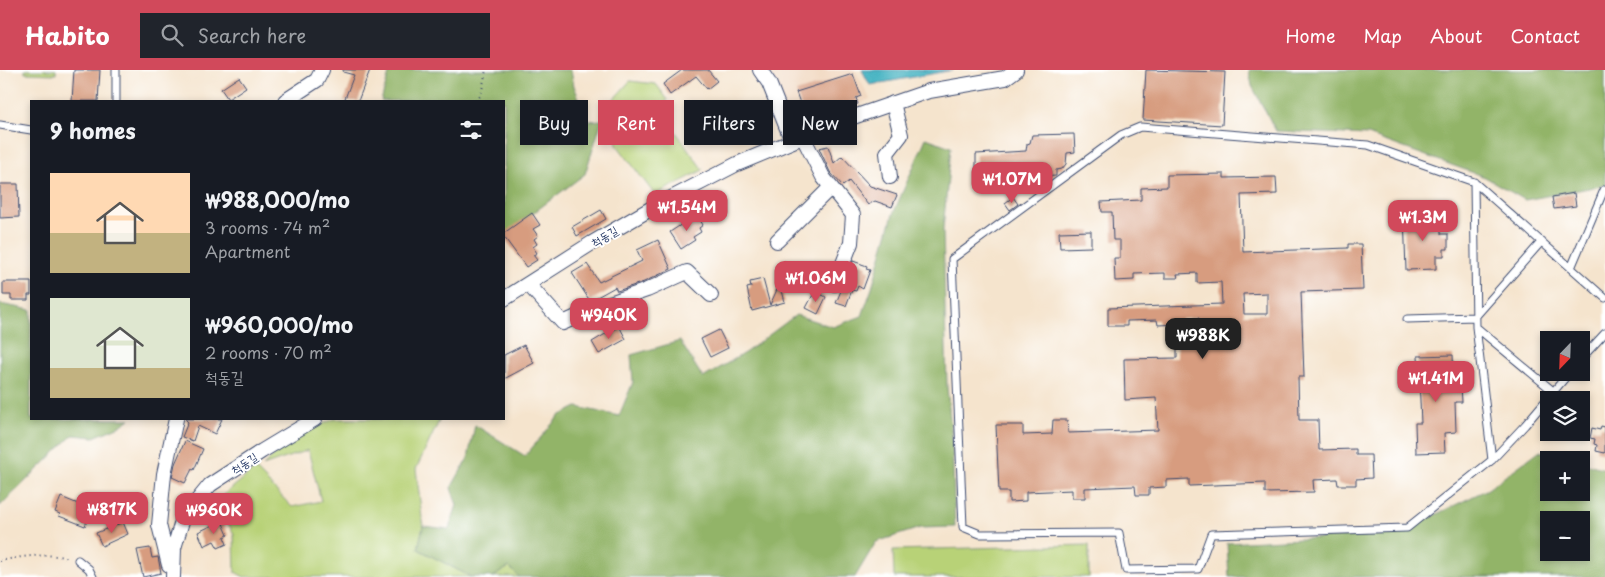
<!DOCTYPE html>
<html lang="en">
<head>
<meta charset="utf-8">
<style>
	body { margin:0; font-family:"Playpen Sans","Poor Story",sans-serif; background:#20242c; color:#f1f3f6; height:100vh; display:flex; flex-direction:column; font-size:19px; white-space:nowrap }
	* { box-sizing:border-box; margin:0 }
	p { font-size:16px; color:#9ea1a6 }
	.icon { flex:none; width:28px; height:28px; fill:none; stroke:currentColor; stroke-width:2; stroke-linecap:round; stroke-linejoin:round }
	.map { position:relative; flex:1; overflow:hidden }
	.panel { position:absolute; left:30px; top:30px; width:475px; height:320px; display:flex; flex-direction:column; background:#171b24; border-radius:0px; box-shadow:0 2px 8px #0003 }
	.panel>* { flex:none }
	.banner { position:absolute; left:520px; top:30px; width:475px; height:45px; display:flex; gap:10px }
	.needle { width:32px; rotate:203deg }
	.controls { position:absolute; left:1540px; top:261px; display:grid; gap:10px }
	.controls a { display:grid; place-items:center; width:50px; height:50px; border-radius:0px; background:#171b24; box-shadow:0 2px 8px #0003; font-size:25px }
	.price { position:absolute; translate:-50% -42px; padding:0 11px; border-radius:10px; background:#d1495b; color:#fff; font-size:16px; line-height:32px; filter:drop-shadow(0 1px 2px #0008) }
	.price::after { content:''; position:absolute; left:50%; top:30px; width:15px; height:11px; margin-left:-8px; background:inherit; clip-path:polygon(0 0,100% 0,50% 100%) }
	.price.active { background:#222; color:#fff }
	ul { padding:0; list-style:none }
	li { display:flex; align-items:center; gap:15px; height:125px; padding:0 20px }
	li span { display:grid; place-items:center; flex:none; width:140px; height:100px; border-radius:0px; color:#555 }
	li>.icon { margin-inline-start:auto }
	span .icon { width:60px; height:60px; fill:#fffc; stroke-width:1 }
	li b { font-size:21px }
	h2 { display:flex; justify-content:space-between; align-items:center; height:60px; padding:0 20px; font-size:21px }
	.chip { padding:0 18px; border-radius:0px; background:#171b24; box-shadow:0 2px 8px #0003; font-size:18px; line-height:45px }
	.chip.active { background:#d1495b; color:#fff }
	header { display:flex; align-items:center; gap:30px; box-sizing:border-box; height:70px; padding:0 25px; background:#d1495b; color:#fff }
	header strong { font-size:24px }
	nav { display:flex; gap:28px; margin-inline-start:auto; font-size:18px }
	.search { width:350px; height:45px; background:#20242c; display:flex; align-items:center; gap:12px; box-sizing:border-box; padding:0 18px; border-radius:0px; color:#9ea1a6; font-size:19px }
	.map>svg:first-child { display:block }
	.built { fill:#f0d5bc }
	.green { fill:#b8d277; stroke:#6a806a }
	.forest { fill:#92b468; stroke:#567263; fill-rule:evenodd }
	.water { fill:#46b4c2; stroke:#307290 }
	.building { fill:#d79c7f; fill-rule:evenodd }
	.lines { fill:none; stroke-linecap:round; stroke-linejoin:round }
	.lane-casing { stroke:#3c4a6f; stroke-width:9 }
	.street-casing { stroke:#3c4a6f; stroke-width:16 }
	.path { stroke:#3c4a6f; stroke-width:2; stroke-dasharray:1 4; stroke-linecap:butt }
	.lane { stroke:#fff; stroke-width:7 }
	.street { stroke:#fff; stroke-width:14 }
	.labels { text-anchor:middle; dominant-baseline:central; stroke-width:4; stroke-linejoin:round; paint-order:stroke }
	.street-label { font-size:12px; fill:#1b2f5e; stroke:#fff }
</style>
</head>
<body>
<header>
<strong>Habito</strong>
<div class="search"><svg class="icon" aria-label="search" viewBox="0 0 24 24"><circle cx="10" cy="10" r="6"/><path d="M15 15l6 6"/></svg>Search here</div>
<nav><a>Home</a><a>Map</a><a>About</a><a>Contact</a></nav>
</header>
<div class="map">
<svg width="1605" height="507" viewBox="0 0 1605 507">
	<rect width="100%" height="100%" fill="#fff"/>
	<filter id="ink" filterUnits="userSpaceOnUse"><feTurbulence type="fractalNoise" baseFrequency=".02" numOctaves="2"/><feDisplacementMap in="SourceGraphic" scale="10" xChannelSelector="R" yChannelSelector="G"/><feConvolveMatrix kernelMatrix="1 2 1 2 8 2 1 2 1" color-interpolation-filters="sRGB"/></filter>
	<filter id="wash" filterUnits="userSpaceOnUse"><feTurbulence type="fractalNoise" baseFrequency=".0096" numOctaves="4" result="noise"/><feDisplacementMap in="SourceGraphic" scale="20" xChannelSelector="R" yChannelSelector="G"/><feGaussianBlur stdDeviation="1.12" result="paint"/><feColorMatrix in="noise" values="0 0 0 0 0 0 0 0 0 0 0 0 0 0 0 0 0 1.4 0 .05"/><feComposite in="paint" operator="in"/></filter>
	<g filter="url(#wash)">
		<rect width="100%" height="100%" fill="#f5e4cd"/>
		<path class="built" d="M760,0H855L870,29L794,63Z"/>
		<path class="green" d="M25,0H56V4L25,3Z
			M630,11L656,14L668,30L659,38L703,100L655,125L617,75L610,33Z
			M334,349H440L416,399L423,456L418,479L471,507H244L235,502L234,464L216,431L255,399L292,437L321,431L308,380L263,396L294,367Z
			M1089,475V507H894L893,480Z
			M509,497L519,507H493Z"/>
		<path class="forest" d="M390,0H571L574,16L588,51L602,50L585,104L504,165V31H381Z
			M1249,0H1605V115L1525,130L1485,107L1368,65L1276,61L1252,16Z
			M926,68L951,77L943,159L947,317L952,368L955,457L920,458L876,472L855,507H519L509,497L493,507H471L418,479L423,456L449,459L457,435L451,418L468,388L475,355L525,386L559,346L577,337L619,346L633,312L631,285L680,271L703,308L746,282L796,245L833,257L862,246L872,218L893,144Z
			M0,234L31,240V349H130L120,356L94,367L73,365L0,436Z
			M1539,381L1573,390H1549V422H1581V392L1605,399V507H1229L1227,473L1396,464L1488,419ZM1549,450H1581V482H1549Z"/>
		<path class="water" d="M862,0H953L870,15Z"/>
		<g id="blocks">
			<path class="building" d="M74,0H100L98,31H72Z
				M343,0H370L358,31H344L354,5L343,2Z
				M682,0H708L717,11L707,19L696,6L670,25L663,14Z
				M1146,0L1225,2L1222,55L1143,50Z
				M853,4L861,26L856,28L858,34L811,50L810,46L805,47L796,22Z
				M239,7L246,17L228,29L221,19Z
				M1074,64L1075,82L1067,83L1066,94L1062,99L1056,100V106L1039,107L1038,99L1010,101L1012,117L983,119L981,101H976V84L1026,81L1027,74L1030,73L1032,65Z
				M828,76L834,93L842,86L870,116L897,125L892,137L875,131L868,135L849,111L843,116L830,102L819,78Z
				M1224,104V108L1276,107L1277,124L1241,125L1243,182L1348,178V174H1361L1363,220L1301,222L1304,307H1298L1299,350H1318L1319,380L1356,379V385H1371L1372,408L1356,409V415H1338L1337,409L1313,410L1314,422L1265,423V413L1189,416V409L1166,410V417L1149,418V425H1136L1135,416L1085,418V428H1072V420L1026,422V431L1009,432V422H999L996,355H1023V365L1052,364L1053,350H1067L1068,363L1158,360L1156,328L1125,330L1124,289L1177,288V275L1200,274L1199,248L1181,249V254L1158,255L1157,250L1127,251V256H1108V238L1222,234L1221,212L1197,213V203L1177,204L1178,208H1165V203L1134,204V210L1115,211L1114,188H1120V170H1113L1112,142H1102L1101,132L1141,130V118L1167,117V105ZM1267,223V244H1244L1243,224Z
				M0,114H18L19,147L0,148Z
				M1574,123L1576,136L1554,139L1552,127Z
				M1013,127L1018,134L1010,140L1005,133Z
				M601,140L606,149L577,166L572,157Z
				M532,143L540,155L533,159L538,166L534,169L537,174L533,177L537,183L533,185L537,190L526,197L504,167V163Z
				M1432,144L1433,158L1441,157V164H1448V179H1444V186H1436V199L1406,200L1404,145Z
				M693,147L695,150L699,148L703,155L699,158L701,162L693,167L695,170L681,179L670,162Z
				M1091,161V177L1060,178L1059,162Z
				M658,170L671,199L644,212L617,221L615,217L590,231L572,203L587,194L599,212L642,191L637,180Z
				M784,191L807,202L803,211L799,209L797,215L782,208L785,202L780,200Z
				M853,191L867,196L866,199L870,200L863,219L858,216L856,221L852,220L846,236L836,233Z
				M763,209L770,235L780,213L785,232L752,241L747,218L751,217L750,212Z
				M3,212H31V225H28V230H11V225H3Z
				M815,221L826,227L818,244L806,238Z
				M619,256L626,269L599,284L592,272Z
				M719,260L728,278L710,287L701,269Z
				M524,275L534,293L504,309V285Z
				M1453,285L1454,316H1461L1462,332H1455L1456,362L1444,363L1445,382L1416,383L1415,353H1421L1418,286Z
				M185,349H222L215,364L198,356L193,371L182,367L188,352Z
				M1601,356L1605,357V383L1596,381L1597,375L1594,374L1595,369L1590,368L1592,358L1600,360Z
				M185,371L203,379L194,400L192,399L185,413L172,407L175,394Z
				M61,427L83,436L81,443L89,446L85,456L59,446L60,444L55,442Z
				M222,451L228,465L224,467L227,474L218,478L214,471L204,476L198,462Z
				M123,452L128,464L102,476L96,463Z
				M150,478L152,488L158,487L161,503L143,507L137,480Z"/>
		</g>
	</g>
	<g filter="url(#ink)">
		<use href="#blocks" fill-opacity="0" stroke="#3c4a6f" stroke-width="1"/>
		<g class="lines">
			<defs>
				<path id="lane" d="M116,31V0
					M0,55L31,60
					M1474,112L1476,257L1553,321
					M1571,198L1604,120
					M1407,249L1475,247L1542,171
					M1476,257L1492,390
					M1581,289L1605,263
					M1570,302L1525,355L1492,390L1407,458L1211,464L1198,499L1126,500L1119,463L980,464L963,457L952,189L1121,65L1140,57L1368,75L1474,112L1605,228
					M78,490L89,499L93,507"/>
				<path id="street" d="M760,0L769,13L792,71
					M285,31L317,10L322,0
					M803,67L823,107L853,145L851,173L835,214
					M890,107L887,83L901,65L893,33
					M777,171L831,117
					M528,214L563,253L598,237L647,220L687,202L711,225
					M504,229L592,173L652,138L737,94L839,52L929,21L1005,8L1016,0
					M169,495L159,455L164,404L176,349
					M173,507L174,478L183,448L210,415L262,381L315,349"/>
			</defs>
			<use href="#lane" class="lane-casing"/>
			<use href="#street" class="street-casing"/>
			<path class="path" d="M476,31L481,25L486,0
				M0,491C22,486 47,483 69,488"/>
			<use href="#lane" class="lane"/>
			<use href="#street" class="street"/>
		</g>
	</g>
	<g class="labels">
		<g class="street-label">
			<text transform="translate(604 166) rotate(-31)">척동길</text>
			<text transform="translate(244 393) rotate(-34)">척동길</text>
		</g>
	</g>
</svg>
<div class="controls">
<a><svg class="needle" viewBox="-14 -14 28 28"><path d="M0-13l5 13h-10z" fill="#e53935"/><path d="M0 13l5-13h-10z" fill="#9ea1a6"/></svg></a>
<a><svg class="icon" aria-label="layers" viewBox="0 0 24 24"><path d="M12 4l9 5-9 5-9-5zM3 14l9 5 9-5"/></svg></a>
<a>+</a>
<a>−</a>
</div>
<b class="price" style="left:1012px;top:134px">₩1.07M</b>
<b class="price" style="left:687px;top:162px">₩1.54M</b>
<b class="price" style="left:1423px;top:172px">₩1.3M</b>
<b class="price" style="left:816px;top:233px">₩1.06M</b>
<b class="price" style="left:609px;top:270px">₩940K</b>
<b class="price active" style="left:1203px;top:290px">₩988K</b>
<b class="price" style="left:1436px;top:333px">₩1.41M</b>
<b class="price" style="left:112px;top:464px">₩817K</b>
<b class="price" style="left:214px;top:465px">₩960K</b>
<div class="banner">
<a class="chip">Buy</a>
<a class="chip active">Rent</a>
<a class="chip">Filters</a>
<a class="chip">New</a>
</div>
<section class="panel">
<h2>9 homes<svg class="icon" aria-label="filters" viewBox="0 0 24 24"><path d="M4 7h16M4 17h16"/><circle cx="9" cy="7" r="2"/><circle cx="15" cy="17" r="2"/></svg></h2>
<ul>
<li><span style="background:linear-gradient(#ffd9b3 60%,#c2b280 0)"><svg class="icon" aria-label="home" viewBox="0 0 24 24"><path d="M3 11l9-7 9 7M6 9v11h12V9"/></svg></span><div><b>₩988,000/mo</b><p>3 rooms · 74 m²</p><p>Apartment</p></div></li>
<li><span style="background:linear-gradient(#dfe7d0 70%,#c2b280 0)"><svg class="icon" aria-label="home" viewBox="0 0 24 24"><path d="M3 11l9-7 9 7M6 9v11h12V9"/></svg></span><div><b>₩960,000/mo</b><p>2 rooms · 70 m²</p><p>척동길</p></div></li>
</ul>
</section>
</div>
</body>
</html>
